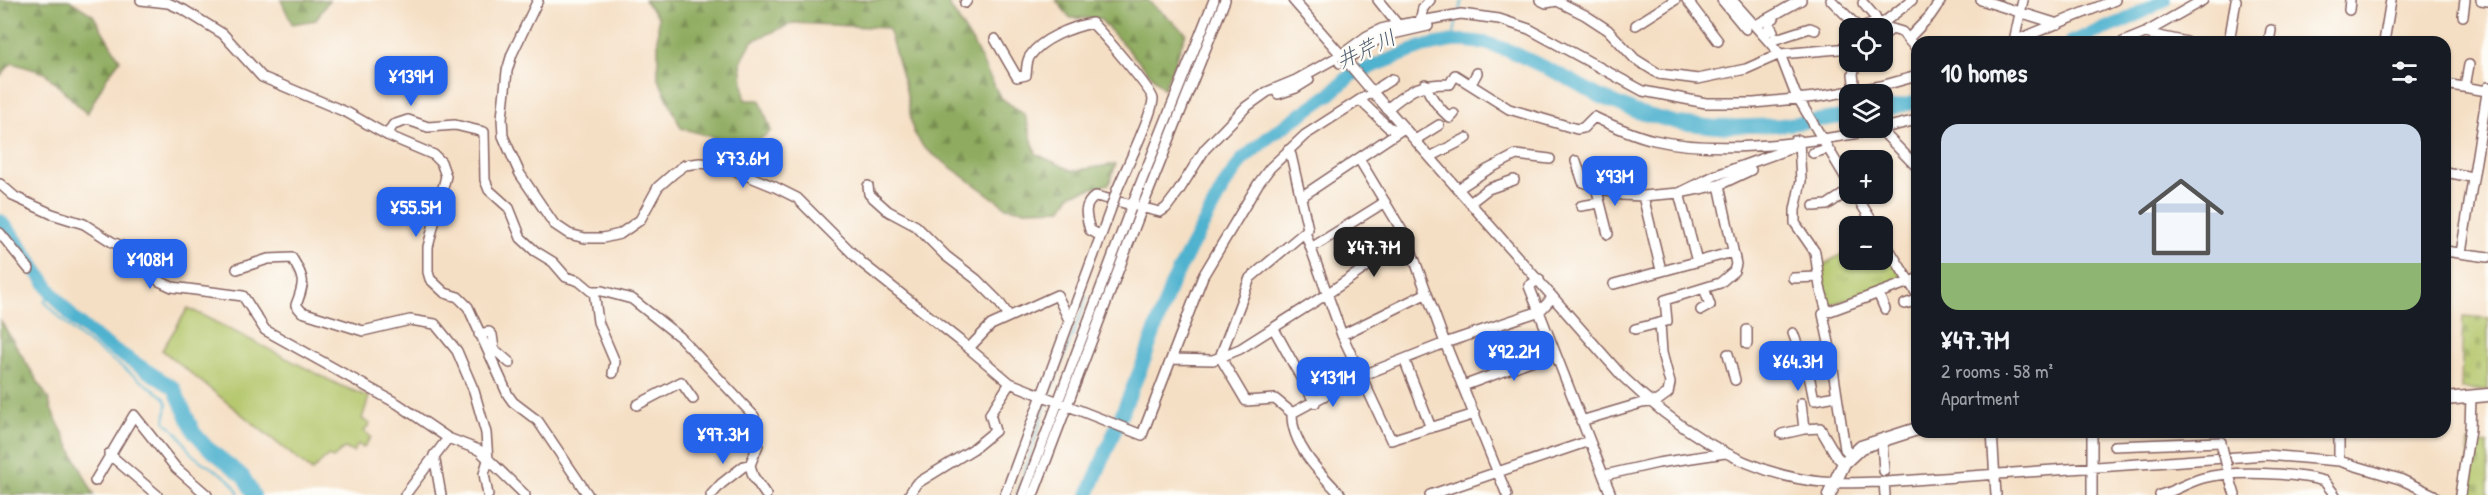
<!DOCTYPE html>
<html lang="en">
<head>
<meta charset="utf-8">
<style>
	body { margin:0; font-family:"Patrick Hand","Klee One",sans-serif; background:#242831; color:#f1f3f6; height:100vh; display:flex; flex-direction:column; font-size:22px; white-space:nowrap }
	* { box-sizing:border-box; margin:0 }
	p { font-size:20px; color:#9ea1a6 }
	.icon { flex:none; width:33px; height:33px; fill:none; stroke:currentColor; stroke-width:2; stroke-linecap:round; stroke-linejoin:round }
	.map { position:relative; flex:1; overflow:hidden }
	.panel { position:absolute; left:1911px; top:36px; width:540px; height:402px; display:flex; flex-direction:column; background:#171b24; border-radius:18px; box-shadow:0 2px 4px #0004 }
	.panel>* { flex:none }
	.fabs { position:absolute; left:1839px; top:18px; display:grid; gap:12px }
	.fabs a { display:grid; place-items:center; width:54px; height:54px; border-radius:12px; background:#171b24; box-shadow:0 2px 4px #0004; font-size:30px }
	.price { position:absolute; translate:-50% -51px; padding:0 14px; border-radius:12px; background:#2563eb; color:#fff; font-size:20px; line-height:39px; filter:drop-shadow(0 2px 3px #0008) }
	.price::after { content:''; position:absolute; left:50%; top:36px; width:18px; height:14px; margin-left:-9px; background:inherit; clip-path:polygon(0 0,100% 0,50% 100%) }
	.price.current { background:#222; color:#fff }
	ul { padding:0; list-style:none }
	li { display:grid; align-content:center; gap:12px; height:318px; padding:0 30px }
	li+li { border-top:2px solid #363941 }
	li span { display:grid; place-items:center; height:186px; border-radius:18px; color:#555 }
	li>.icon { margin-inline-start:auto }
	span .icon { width:108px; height:108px; fill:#fffc; stroke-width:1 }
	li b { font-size:26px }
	h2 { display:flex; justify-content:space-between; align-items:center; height:72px; padding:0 30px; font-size:26px }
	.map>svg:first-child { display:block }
	.green { fill:#b3c66a; stroke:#7e724a; stroke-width:1.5 }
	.forest { fill:url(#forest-firs); stroke:#6c6544; stroke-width:1.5 }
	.cemetery { fill:url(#cemetery-stones); stroke:#7e724a; stroke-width:1.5 }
	.park { fill:url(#park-tufts); stroke:#7e724a; stroke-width:1.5 }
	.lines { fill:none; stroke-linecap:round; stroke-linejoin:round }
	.stream { stroke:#50b2cf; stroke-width:2 }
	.river { stroke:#50b2cf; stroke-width:14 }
	.minor-casing { stroke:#866261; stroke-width:12 }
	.major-casing { stroke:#866261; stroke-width:15 }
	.minor { stroke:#fff; stroke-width:9 }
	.major { stroke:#fff; stroke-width:12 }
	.minor-bridge-casing { stroke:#866261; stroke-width:12; stroke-linecap:butt }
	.minor-bridge { stroke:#fff; stroke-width:9 }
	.labels { text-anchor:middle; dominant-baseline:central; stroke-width:4.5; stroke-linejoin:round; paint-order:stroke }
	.water-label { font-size:21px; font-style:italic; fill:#4c5a6d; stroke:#fdfcf7 }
</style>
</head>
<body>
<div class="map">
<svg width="2488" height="495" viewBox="0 0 2488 495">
	<defs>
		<pattern id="forest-firs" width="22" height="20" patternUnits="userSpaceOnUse" patternTransform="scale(1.5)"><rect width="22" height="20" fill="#8eab5e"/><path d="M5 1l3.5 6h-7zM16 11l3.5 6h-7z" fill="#768b4e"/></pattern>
		<pattern id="cemetery-stones" width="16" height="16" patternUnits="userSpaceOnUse" patternTransform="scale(1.5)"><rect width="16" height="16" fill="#b3c66a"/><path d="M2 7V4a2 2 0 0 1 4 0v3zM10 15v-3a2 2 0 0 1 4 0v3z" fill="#9baa5c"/></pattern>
		<pattern id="park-tufts" width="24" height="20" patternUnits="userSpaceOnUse" patternTransform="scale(1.5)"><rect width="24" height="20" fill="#b3c66a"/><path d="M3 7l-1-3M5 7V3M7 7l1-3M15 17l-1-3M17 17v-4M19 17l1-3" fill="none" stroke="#9baa5c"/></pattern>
	</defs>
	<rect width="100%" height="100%" fill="#fdfcf7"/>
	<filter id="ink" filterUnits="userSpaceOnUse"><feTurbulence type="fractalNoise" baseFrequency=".0167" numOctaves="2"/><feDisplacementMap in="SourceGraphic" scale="12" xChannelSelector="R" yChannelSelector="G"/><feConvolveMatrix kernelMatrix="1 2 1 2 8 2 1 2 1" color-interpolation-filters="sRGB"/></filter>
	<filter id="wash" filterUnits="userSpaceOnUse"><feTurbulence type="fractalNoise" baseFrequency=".008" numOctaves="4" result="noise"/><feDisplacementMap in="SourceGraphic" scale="24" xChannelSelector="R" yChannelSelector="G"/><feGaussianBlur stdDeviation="1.35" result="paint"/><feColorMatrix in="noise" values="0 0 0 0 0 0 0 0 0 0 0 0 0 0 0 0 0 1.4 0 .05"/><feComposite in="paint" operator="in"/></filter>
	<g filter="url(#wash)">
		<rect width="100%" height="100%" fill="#f5dfc4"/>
		<path class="green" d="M188,308L339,385L369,397L362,419L370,424L364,431L371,437L363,448L358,444L353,452L345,448L333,458L328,456L312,471L162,350Z"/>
		<path class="forest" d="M0,0H69L93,15L120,60L107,77L87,114L45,73L12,63L0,76Z
			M281,0H329L316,20L292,24Z
			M644,0H946L973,43L1000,97L1025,115L1036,154L1073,171L1116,164L1109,184L1071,194L1061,209L1024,210L1006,207L924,148L913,131L906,90L888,28L793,23L752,41L741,62L745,100H760L771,131L754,144H735L681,128L658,78V17Z
			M1056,0H1147L1186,33L1164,89L1100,19L1070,18Z
			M0,320L48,398L52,411L94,495H0Z"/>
		<path class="cemetery" d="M2463,316L2488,318V390L2461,389Z
			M2469,442L2488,444V495H2465Z"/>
		<path class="park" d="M1883,245L1903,279L1828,306L1821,266L1849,250L1850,260H1882Z"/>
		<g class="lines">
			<path class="stream" d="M1459,12L1462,0
				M1453,41L1457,17
				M52,293L44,301L77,335L164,397L167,403L165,422C171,427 178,433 182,439C186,445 188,451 193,455C208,469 231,473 239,495
				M1049,396L1087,297
				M1017,495L1047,401"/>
			<path class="river" d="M2071,42L2124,21L2164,0
				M1882,110L1917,102
				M0,221L12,234L52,293L76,321L102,342L174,388L194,432L207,447L243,476L254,495
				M1088,495L1145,358L1172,283L1225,184L1242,160L1270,136L1330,94L1351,75L1422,47L1453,41H1466L1485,43L1510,51L1563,76L1599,96L1637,112L1678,123L1717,127L1781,125L1850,116"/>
		</g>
	</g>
	<g filter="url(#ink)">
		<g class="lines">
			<defs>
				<path id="minor" d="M141,0L168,3L184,10L223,34L262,77L348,113L387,135L434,155L441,162L446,176L428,247V272L430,279L445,293L458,297L468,307L508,395L513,402L538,421L588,495
					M538,0L512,54L507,71L502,118L503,136L520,174L554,224L569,234L585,238H603L620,234L640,220L658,187L674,173L685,165L700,163L721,165L775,187L797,198L862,263L959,340L1010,383L1142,435L1203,276L1258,184L1270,168L1305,135L1392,79
					M1293,0L1343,57
					M1378,0L1398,25
					M1540,0L1546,3L1557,1L1585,15L1608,30L1635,59L1659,74L1698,79L1746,69L1780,54L1850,48
					M1687,0L1718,41
					M1722,0L1746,29
					M1732,0L1780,54L1795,93L1850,185
					M1831,0L1858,27L1861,28L1877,22L1883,23L1889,29
					M1981,0L2058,24
					M2481,0L2488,1
					M965,3L967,0
					M1863,3L1875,17L1877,22
					M2349,10L2350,0
					M2463,16L2465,0
					M1420,21L1423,8L1430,0
					M1883,23L1912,0
					M1636,25L1675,0
					M1756,25L1801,0
					M1761,31H1773L1767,21L1774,18
					M2145,33L2187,42
					M1882,36L1892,29L1902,32L1917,50
					M995,39L1017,77L1026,75C1027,68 1026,62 1030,56C1041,39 1072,27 1092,23C1101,32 1152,90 1153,99C1153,113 1124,173 1117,190
					M1908,39L1930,16L1941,0
					M1770,41L1810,28L1815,30
					M2014,41L2023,0
					M2012,42L2115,0
					M2123,42L2145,33L2203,0
					M2229,42L2236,0
					M2269,42L2271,30
					M2384,42L2391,0
					M1340,63L1384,36L1428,26
					M1425,84C1430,97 1440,109 1450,118L1454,114
					M1471,84L1477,73
					M2445,84L2487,91
					M2465,87L2469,65
					M1370,89L1622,376C1676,428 1744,475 1822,482C1843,484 1865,482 1886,482L2266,455L2339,461L2400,479L2434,495
					M1855,90L1853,74L1856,62
					M1278,94L1296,88L1309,80
					M1360,100L1388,127L1399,131
					M1387,109C1411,89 1418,84 1450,84L1455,75L1509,109L1577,129L1583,128L1594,117C1613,126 1633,135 1654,140C1727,157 1845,139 1917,120
					M1880,129L1917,167
					M484,132L485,180L489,190L509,208L521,238L535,251L553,262L566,277L579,281L591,291H602L632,299L680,337L754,416L758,445L750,465L753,476L766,495
					M387,135L393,125L408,120L428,127L455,125L484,132
					M1415,140L1439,125
					M1799,140L1801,181L1795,210V223L1815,252L1820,287L1827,312L1917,279
					M1288,150L1291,155L1308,229L1305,232L1342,335L1391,440L1475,414
					M1813,153L1827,149
					M1430,157L1467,138
					M1359,159L1407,239L1445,343L1507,495
					M1576,161L1583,182L1622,195L1643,196L1679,193L1714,176L1786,150L1792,147L1794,141
					M2445,172L2472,177
					M0,184L15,197L52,214L84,224L112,242L129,249L140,257L159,281L172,287L243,296L265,330L398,404L448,438L479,450L525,495
					M1719,185L1751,170L1740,171
					M868,186L869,194L888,211L916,226L946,256L976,279L998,301L1009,316
					M1596,187L1608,234
					M1458,189L1487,170L1516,155L1550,159
					M1855,194L1875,226
					M1643,196L1661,270
					M1301,197L1404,128
					M1470,203L1488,189L1514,180
					M1581,206L1599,203
					M1814,206L1827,205L1850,190
					M0,233L29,269
					M1101,236L1090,230C1086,216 1082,205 1096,196L1160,212L1166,208L1178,192L1205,149L1246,107L1267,92L1296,80L1341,55L1367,36L1381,29L1398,25L1461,14L1499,19L1529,29L1643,91L1706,103H1754L1816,97L1881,86L1917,76
					M1882,238L1917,294
					M1311,248L1385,202
					M2445,251L2488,257
					M2461,253L2488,87
					M237,269L268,259L292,258C305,279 305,282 296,305L302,312L363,331L410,320L435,324L457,351L474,391L486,433L488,460L484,474L488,495
					M1793,278L1818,277
					M1539,279L1529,286L1611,495
					M1614,284L1733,252
					M594,291L598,322L615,362L613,373
					M1878,293L1885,309
					M1905,304L1917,300
					M1701,310L1710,305L1704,288
					M1823,314L1829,343L1845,449L1851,455
					M1274,329L1315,403
					M1635,329L1667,321L1665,300L1720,283L1734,271L1736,264L1719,185L1679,193L1697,262
					M1747,330V344
					M1793,333L1810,380L1814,400L1836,396
					M479,334L489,332L492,335L494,349L510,363
					M1342,335L1427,293
					M969,348L991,325L1057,295L1069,320
					M1728,354L1735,380
					M1172,359L1213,360L1240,349L1327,294L1407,239
					M1404,359L1431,428
					M1463,386L1555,352
					M1801,403L1804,429
					M637,405L681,382L693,399
					M1292,413L1361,376L1445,343L1540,311L1553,297
					M1292,413L1275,399L1246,401L1220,357L1250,278L1305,232
					M1292,413C1291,445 1320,473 1341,495
					M1581,421L1642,403L1657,401L1668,393L1670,383L1662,353L1660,323
					M1992,432L1996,495
					M2092,432V495
					M2339,432V461
					M1782,434L1804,429L1820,428L1837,457L1844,463
					M1882,441L1884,471
					M2114,446L2221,442
					M109,454L157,495
					M434,455L441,495
					M2228,472L2235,495
					M1605,475L1658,463L1725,453
					M95,481L134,415L176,468L207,495
					M1884,482L1885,495
					M405,495L448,438
					M711,495L721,484L744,466L750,465
					M909,495L916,484L973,449L995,431L990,414L1010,383
					M1005,495L1110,211
					M1023,495L1132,205L1214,0
					M1033,495L1142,208L1225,0
					M1430,495L1589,441
					M2160,495C2175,491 2188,482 2203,478C2233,470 2294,473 2324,481L2335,495
					M2460,495L2470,429L2471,396"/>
				<path id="major" d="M2445,399L2488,395
					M1829,495L1844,463L1861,447L1917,429"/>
			</defs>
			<use href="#minor" class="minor-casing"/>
			<use href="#major" class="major-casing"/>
			<use href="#minor" class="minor"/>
			<use href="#major" class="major"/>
			<defs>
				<path id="minor-bridge" d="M1343,57L1370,89
					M1110,211L1117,190
					M2222,447L2227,467"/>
			</defs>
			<use href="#minor-bridge" class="minor-bridge-casing"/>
			<use href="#minor-bridge" class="minor-bridge"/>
		</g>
	</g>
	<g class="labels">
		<g class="water-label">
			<text transform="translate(1366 49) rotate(-25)">井芹川</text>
		</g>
	</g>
</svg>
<div class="fabs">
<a><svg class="icon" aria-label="locate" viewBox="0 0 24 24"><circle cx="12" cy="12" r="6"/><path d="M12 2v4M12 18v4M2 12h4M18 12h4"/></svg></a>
<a><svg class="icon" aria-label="layers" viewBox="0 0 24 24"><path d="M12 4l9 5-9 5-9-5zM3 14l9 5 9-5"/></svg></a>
<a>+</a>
<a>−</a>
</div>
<b class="price" style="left:411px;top:107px">¥139M</b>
<b class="price" style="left:743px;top:189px">¥73.6M</b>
<b class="price" style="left:1615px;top:207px">¥93M</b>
<b class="price" style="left:416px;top:238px">¥55.5M</b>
<b class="price current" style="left:1374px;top:278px">¥47.7M</b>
<b class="price" style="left:150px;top:290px">¥108M</b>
<b class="price" style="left:1514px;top:382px">¥92.2M</b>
<b class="price" style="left:1798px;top:392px">¥64.3M</b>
<b class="price" style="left:1333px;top:408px">¥131M</b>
<b class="price" style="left:723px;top:465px">¥97.3M</b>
<section class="panel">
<h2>10 homes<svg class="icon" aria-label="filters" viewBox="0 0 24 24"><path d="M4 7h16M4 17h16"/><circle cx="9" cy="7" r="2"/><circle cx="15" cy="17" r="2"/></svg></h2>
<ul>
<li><span style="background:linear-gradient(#c9d6e8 75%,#8fb573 0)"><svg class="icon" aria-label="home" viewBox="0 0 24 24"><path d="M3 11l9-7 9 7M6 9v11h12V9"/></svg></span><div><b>¥47.7M</b><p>2 rooms · 58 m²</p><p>Apartment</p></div></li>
</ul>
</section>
</div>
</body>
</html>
